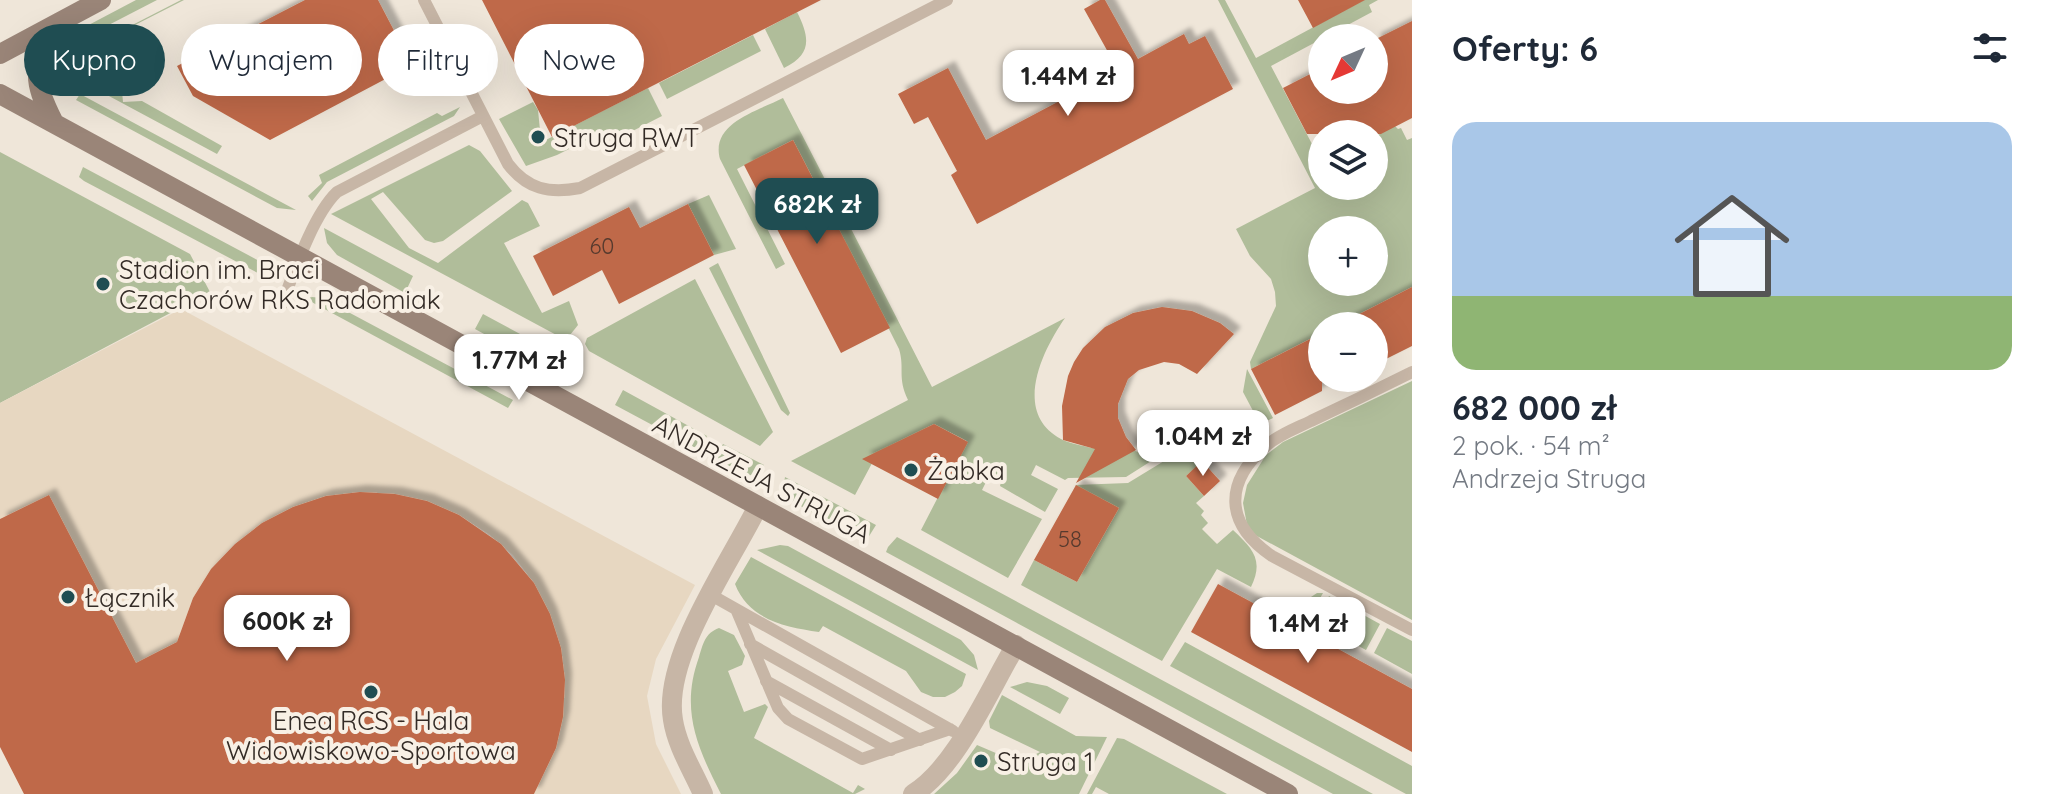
<!DOCTYPE html>
<html lang="pl">
<head>
<meta charset="utf-8">
<style>
	body { margin:0; font-family:Quicksand,sans-serif; background:#f2f2f3; color:#1f2937; height:100vh; display:flex; flex-direction:column; font-size:30px; white-space:nowrap }
	* { box-sizing:border-box; margin:0 }
	p { font-size:26px; color:#747a83 }
	.icon { flex:none; width:44px; height:44px; fill:none; stroke:currentColor; stroke-width:2; stroke-linecap:round; stroke-linejoin:round }
	.map { position:relative; flex:1; overflow:hidden }
	.details { display:flex; flex-direction:column; background:#fff; width:640px }
	.details>* { flex:none }
	.hud { position:absolute; left:24px; top:24px; width:760px; height:72px; display:flex; gap:16px }
	.needle { width:52px; rotate:226deg }
	.fabs { position:absolute; left:1308px; top:24px; display:grid; gap:16px }
	.fabs a { display:grid; place-items:center; width:80px; height:80px; border-radius:50%; background:#fff; box-shadow:0 8px 32px #0002; font-size:40px }
	.price { position:absolute; translate:-50% -68px; padding:0 18px; border-radius:16px; background:#fff; color:#222; font-size:26px; line-height:52px; filter:drop-shadow(0 2px 4px #0008) }
	.price::after { content:''; position:absolute; left:50%; top:48px; width:24px; height:18px; margin-left:-12px; background:inherit; clip-path:polygon(0 0,100% 0,50% 100%) }
	.price.current { background:#1f4d52; color:#fff }
	ul { padding:0; list-style:none }
	li { display:grid; align-content:center; gap:16px; height:424px; padding:0 40px }
	li+li { border-top:2px solid #e0e1e3 }
	li span { display:grid; place-items:center; height:248px; border-radius:24px; color:#555 }
	li>.icon { margin-inline-start:auto }
	span .icon { width:144px; height:144px; fill:#fffc; stroke-width:1 }
	li b { font-size:34px }
	h2 { display:flex; justify-content:space-between; align-items:center; height:96px; padding:0 40px; font-size:34px }
	.pill { padding:0 28px; border-radius:36px; background:#fff; box-shadow:0 8px 32px #0002; font-size:28px; line-height:72px }
	.pill.current { background:#1f4d52; color:#fff }
	main { display:flex; flex:1; min-height:0 }
	.map>svg:first-child { display:block }
	.green { fill:#b0bd9a; fill-rule:evenodd }
	.plaza { fill:#e7d7c1 }
	.building { fill:#bf6948; filter:url(#shadow) }
	.lines { fill:none; stroke-linecap:round; stroke-linejoin:round }
	.lane { stroke:#c7b6a6; stroke-width:12 }
	.street { stroke:#c7b6a6; stroke-width:20 }
	.secondary { stroke:#9a8578; stroke-width:20 }
	.poi-dot { fill:#1f4d52; stroke:#f8f0e5; stroke-width:3 }
	.labels { text-anchor:middle; dominant-baseline:central; stroke-width:8; stroke-linejoin:round; paint-order:stroke }
	.number-label { font-size:22px; fill:#563a2e }
	.poi-label { font-size:26px; fill:#332b26; stroke:#f8f0e5; text-anchor:start }
	.street-label { font-size:26px; fill:#332b26; stroke:#f8f0e5 }
</style>
</head>
<body>
<main>
<div class="map">
<svg width="1412" height="794" viewBox="0 0 1412 794">
	<defs>
		<filter id="shadow"><feDropShadow dx="7" dy="-7" stdDeviation="2" flood-color="#0004"/></filter>
	</defs>
	<rect width="100%" height="100%" fill="#efe6d9"/>
	<path class="green" d="M136,0H157L68,46L64,38Z
		M181,0H184L131,27L142,48L120,49V57L100,58L101,72L74,73V55Z
		M1218,0H1225L1256,58L1364,0H1378L1369,5L1372,12L1271,66L1322,163V186H1374V137L1395,126L1398,129L1401,128L1407,140L1412,138V287L1336,326H1322V333L1251,369L1250,362L1276,306L1275,292L1271,279L1250,256L1236,229L1315,188ZM1322,230H1374V282H1322Z
		M797,12C810,38 812,54 784,68L765,29Z
		M753,35L761,51L667,99L659,83Z
		M121,80L123,102L142,101L222,146L217,154L81,81Z
		M648,88L662,116L617,139L599,134L557,155L526,166L499,119L533,102L538,110L540,130L531,135L536,145Z
		M80,94L296,210L277,208L76,100Z
		M783,98L831,191L822,196L793,140L737,169L785,264L776,269L720,159C710,123 758,111 783,98Z
		M460,107L454,116L327,182L312,201L308,196L322,183L319,175L437,113L442,116Z
		M469,145L480,151L512,191L443,241L434,243L425,240L383,192L371,199L409,248L438,263L522,200L528,203L540,226L504,243L542,313L569,301L578,325L570,335L562,338L331,214Z
		M0,152L190,254L210,292L0,403Z
		M83,167L265,264L270,269L273,281L84,181L79,177Z
		M709,195L736,249L714,255L688,204Z
		M845,217L932,387L1065,318C1042,351 1012,413 1061,439C1070,444 1082,445 1091,448L1094,437L1156,458L1126,477L1068,478L1065,480L1036,465L1031,475L1058,489L1045,512L1000,486L1001,482L989,476L982,490L1042,519L1008,578L921,530L967,441L934,424L878,452L855,495L791,461L908,400C897,377 905,369 899,349L835,222Z
		M324,228L413,276L405,293L337,255L327,243Z
		M718,263L790,413L788,416L781,410L709,268Z
		M695,279L773,432L760,446L589,351L585,344L587,338Z
		M312,297L322,298L513,400L508,408L306,299Z
		M483,314L561,356L553,372L475,329Z
		M1247,369L1273,418L1260,424L1243,392Z
		M1412,381V620L1255,535L1247,525L1243,503L1247,485L1266,455L1283,442Z
		M623,390L707,436L699,450L615,405Z
		M723,444L764,465L754,474L747,476L715,458Z
		M1184,452L1198,454L1206,458L1186,476L1204,496L1196,503L1204,511L1201,515L1208,523L1202,529L1217,544L1233,530C1253,549 1264,560 1251,587L1217,569L1162,661L1021,585L1034,560L1077,582L1119,508L1075,485L1128,483L1169,458Z
		M785,477L876,525L866,541L793,502L783,490Z
		M897,537L1373,794H1333L886,552L888,547Z
		M780,545L788,546L961,640L974,655L978,670L757,550Z
		M751,557L966,674L962,686L955,692L945,697H933L921,692L906,671L823,626L819,632C785,627 749,620 735,584Z
		M1317,593H1323L1309,618L1284,606L1292,601H1305Z
		M1329,596L1380,624L1366,650L1315,623Z
		M719,628L734,635L745,656L742,665L728,671L744,712L765,704L768,707L754,738L853,793L858,785L865,789L855,794H721C697,747 680,710 699,657C703,644 705,633 719,628Z
		M1387,628L1412,641V674L1374,653Z
		M1185,642L1412,766V794H1406L1170,666Z
		M1027,682L1047,686L1069,698L1060,714L1010,687Z
		M1002,695L1076,736L1107,737L1079,794H934L957,773L977,745L1019,763L1040,752L990,728L989,721Z
		M1117,738L1124,739L1227,794H1109L1096,787L1092,794H1087Z"/>
	<path class="plaza" d="M181,309L695,585L656,659L647,696L656,744L681,794H534L556,748L563,717L565,680L561,648L550,615L534,583L513,555L489,534L459,515L427,501L395,494L360,492L326,496L293,507L262,523L235,544L211,569L193,598L177,642L136,663L49,495L0,519V403Z"/>
	<path class="building" d="M305,0H378L412,65L270,140L193,96L177,66Z
		M482,0H821L552,137Z
		M1100,0H1105L1138,59L1184,34L1189,44L1205,36L1233,89L977,224L951,175L957,171L928,117L914,124L898,94L948,68L986,140L1118,70L1084,9Z
		M1298,0H1365L1313,28Z
		M1412,21V118L1381,134H1307L1283,88L1322,68V90H1374V40Z
		M793,140L890,328L841,353L744,165Z
		M688,204L714,255L619,304L602,270L553,296L533,256L629,207L640,228Z
		M1412,287V346L1374,365V326H1336Z
		M1162,307L1192,311L1220,323L1234,334L1197,374L1179,364L1164,362L1139,370L1128,379L1118,404V418L1126,437L1136,450L1076,483L1095,449L1063,440L1062,406L1068,376L1074,362L1083,348L1105,327L1133,313Z
		M1322,333V391L1275,415L1251,369Z
		M934,424L968,442L938,499L862,459Z
		M1202,461L1220,481L1204,496L1186,476Z
		M1076,485L1119,508L1077,582L1034,560Z
		M360,492L395,494L427,501L459,515L501,544L534,583L550,614L561,648L565,680L563,717L556,748L534,794H24L0,747V519L49,495L136,663L177,642L193,598L211,569L235,544L262,523L293,507L326,496Z
		M1218,584L1412,689V752L1191,632Z"/>
	<g class="lines">
		<path class="lane" d="M424,0L508,164C527,189 549,194 580,188L947,0
			M282,304C294,272 313,215 337,192L483,116
			M1412,372C1378,389 1345,405 1311,421C1297,428 1280,434 1267,445C1223,483 1225,524 1272,556L1412,630
			M711,595L953,731
			M736,609L778,708L788,719L862,759L950,729
			M750,644L920,740
			M766,681L891,750"/>
		<path class="street" d="M703,794C693,771 677,746 673,720C662,658 730,563 758,506
			M913,794C957,767 989,690 1016,645"/>
		<path class="secondary" d="M0,54L101,0
			M0,94L1288,794
			M54,123C31,77 32,66 61,23"/>
	</g>
	<g class="poi-dot">
		<circle cx="538" cy="137" r="8"/>
		<circle cx="103" cy="284" r="8"/>
		<circle cx="911" cy="470" r="8"/>
		<circle cx="68" cy="597" r="8"/>
		<circle cx="371" cy="692" r="8"/>
		<circle cx="981" cy="761" r="8"/>
	</g>
	<g class="labels">
		<g class="number-label">
			<text x="602" y="246">60</text>
			<text x="1070" y="539">58</text>
		</g>
		<g class="poi-label">
			<text x="554" y="137">Struga RWT</text>
			<text x="119" y="269">Stadion im. Braci<tspan x="119" dy="30">Czachorów RKS Radomiak</tspan></text>
			<text x="927" y="470">Żabka</text>
			<text x="84" y="597">Łącznik</text>
			<text x="371" y="720" text-anchor="middle">Enea RCS - Hala<tspan x="371" dy="30">Widowiskowo-Sportowa</tspan></text>
			<text x="997" y="761">Struga 1</text>
		</g>
		<g class="street-label">
			<text transform="translate(762 479) rotate(28)">ANDRZEJA STRUGA</text>
		</g>
	</g>
</svg>
<div class="fabs">
<a><svg class="needle" viewBox="-14 -14 28 28"><path d="M0-13l5 13h-10z" fill="#e53935"/><path d="M0 13l5-13h-10z" fill="#747a83"/></svg></a>
<a><svg class="icon" aria-label="layers" viewBox="0 0 24 24"><path d="M12 4l9 5-9 5-9-5zM3 14l9 5 9-5"/></svg></a>
<a>+</a>
<a>−</a>
</div>
<b class="price" style="left:1068px;top:118px">1.44M zł</b>
<b class="price current" style="left:817px;top:246px">682K zł</b>
<b class="price" style="left:519px;top:402px">1.77M zł</b>
<b class="price" style="left:1203px;top:478px">1.04M zł</b>
<b class="price" style="left:287px;top:663px">600K zł</b>
<b class="price" style="left:1308px;top:665px">1.4M zł</b>
<div class="hud">
<a class="pill current">Kupno</a>
<a class="pill">Wynajem</a>
<a class="pill">Filtry</a>
<a class="pill">Nowe</a>
</div>
</div>
<section class="details">
<h2>Oferty: 6<svg class="icon" aria-label="filters" viewBox="0 0 24 24"><path d="M4 7h16M4 17h16"/><circle cx="9" cy="7" r="2"/><circle cx="15" cy="17" r="2"/></svg></h2>
<ul>
<li><span style="background:linear-gradient(#a9c7e8 70%,#8fb573 0)"><svg class="icon" aria-label="home" viewBox="0 0 24 24"><path d="M3 11l9-7 9 7M6 9v11h12V9"/></svg></span><div><b>682 000 zł</b><p>2 pok. · 54 m²</p><p>Andrzeja Struga</p></div></li>
</ul>
</section>
</main>
</body>
</html>
